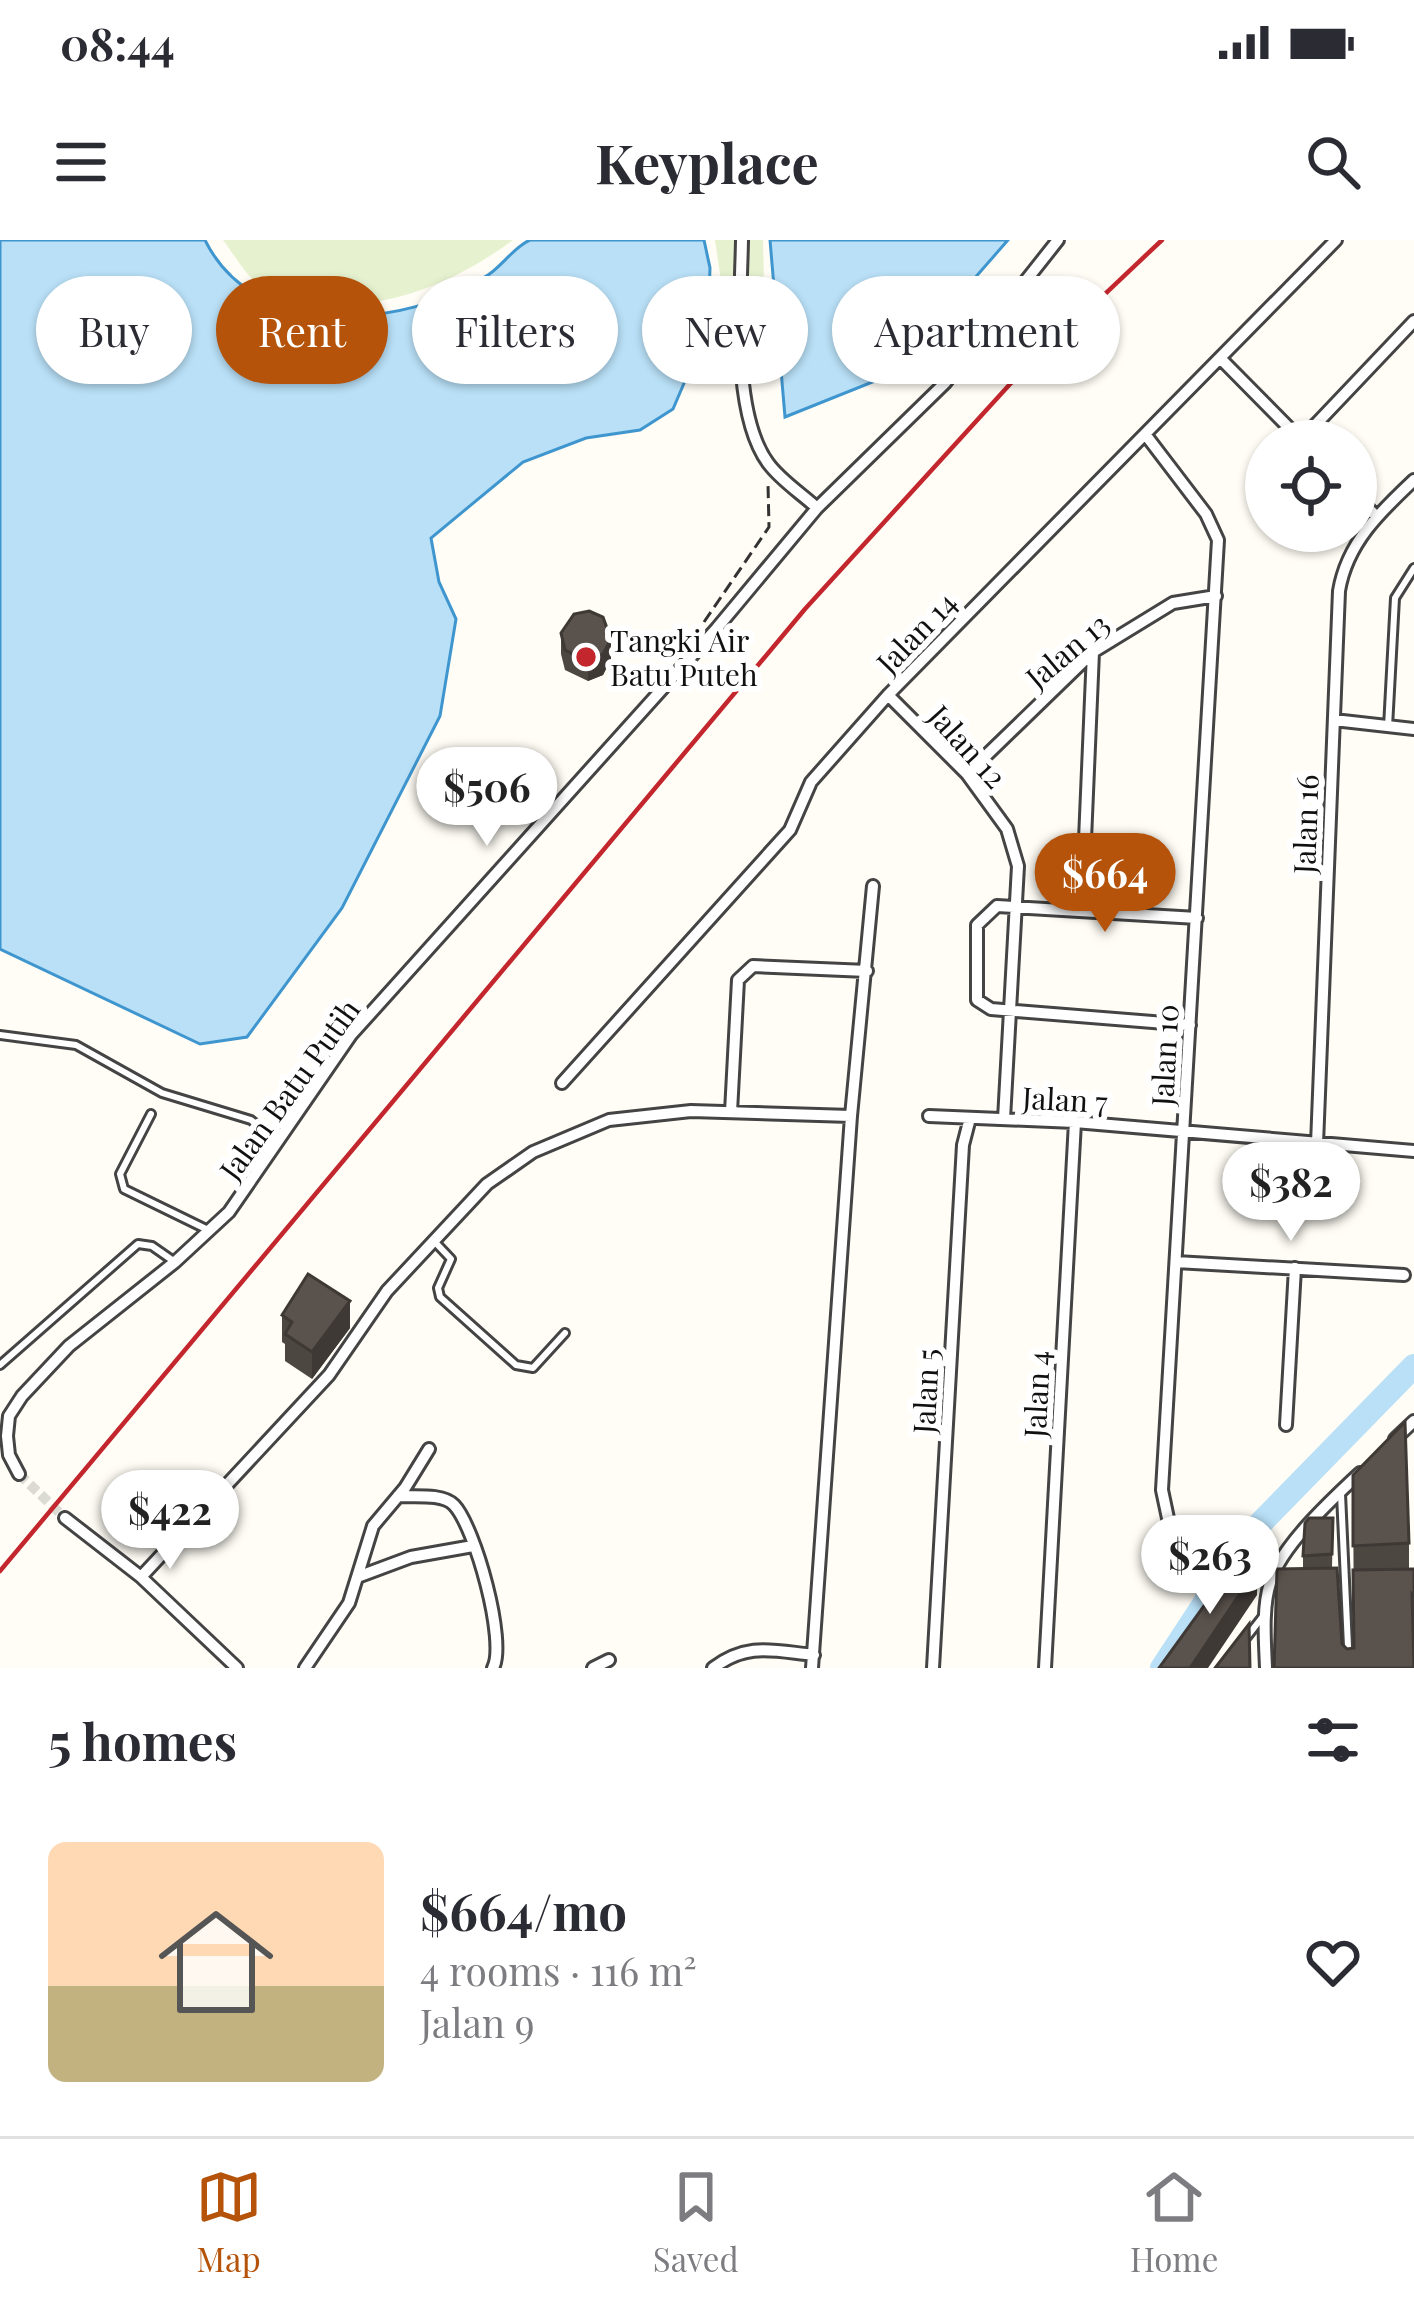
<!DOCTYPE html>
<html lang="en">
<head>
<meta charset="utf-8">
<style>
	body { margin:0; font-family:"Playfair Display",serif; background:#f2f2f3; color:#2b2b33; height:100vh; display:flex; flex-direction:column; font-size:45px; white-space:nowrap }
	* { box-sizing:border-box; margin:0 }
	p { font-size:39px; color:#7c7c81 }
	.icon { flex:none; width:66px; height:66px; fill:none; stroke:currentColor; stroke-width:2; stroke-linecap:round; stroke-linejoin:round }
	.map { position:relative; height:1428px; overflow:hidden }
	.details { display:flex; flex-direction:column; background:#fff; flex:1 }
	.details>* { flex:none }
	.hud { position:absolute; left:36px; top:36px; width:1344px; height:108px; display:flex; gap:24px }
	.fabs { position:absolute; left:1245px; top:180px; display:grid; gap:24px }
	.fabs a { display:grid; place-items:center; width:132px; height:132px; border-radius:50%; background:#fff; box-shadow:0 3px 9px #0004; font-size:60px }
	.price { position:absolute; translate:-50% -102px; padding:0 27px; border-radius:42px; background:#fff; color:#222; font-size:39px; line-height:78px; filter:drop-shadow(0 3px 6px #0008) }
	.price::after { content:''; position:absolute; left:50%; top:72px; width:36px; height:27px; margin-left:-18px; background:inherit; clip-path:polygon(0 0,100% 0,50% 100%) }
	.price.selected { background:#b45309; color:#fff }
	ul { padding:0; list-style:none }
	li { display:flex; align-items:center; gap:36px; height:300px; padding:0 48px }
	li+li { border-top:3px solid #e1e1e2 }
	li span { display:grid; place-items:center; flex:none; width:336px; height:240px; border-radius:18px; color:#555 }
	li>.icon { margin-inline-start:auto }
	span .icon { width:144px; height:144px; fill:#fffc; stroke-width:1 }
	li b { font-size:51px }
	h2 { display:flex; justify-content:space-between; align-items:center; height:144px; padding:0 48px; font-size:51px }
	.tag { padding:0 42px; border-radius:54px; background:#fff; box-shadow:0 3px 9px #0004; font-size:42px; line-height:108px }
	.tag.selected { background:#b45309; color:#fff }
	.status { display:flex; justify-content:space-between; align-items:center; height:84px; padding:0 60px; background:#fff; direction:ltr }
	.status svg { height:33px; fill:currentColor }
	header { display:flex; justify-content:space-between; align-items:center; height:156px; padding:0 48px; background:#fff; font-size:54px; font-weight:700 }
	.tab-bar { display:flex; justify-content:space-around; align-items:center; height:168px; border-top:3px solid #e1e1e2; background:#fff; font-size:33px; color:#7c7c81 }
	.tab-bar a { display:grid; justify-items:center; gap:6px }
	.tab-bar .selected { color:#b45309 }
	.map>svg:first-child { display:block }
	.pitch { fill:#e6f2cf }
	.water { fill:#b9e0f7; stroke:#3f96cf; stroke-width:3 }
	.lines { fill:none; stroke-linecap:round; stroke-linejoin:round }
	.river { stroke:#b9e0f7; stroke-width:24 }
	.street-tunnel { stroke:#dbdad3; stroke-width:10; stroke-dasharray:10 5; stroke-linecap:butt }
	.lane-casing { stroke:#444; stroke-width:12 }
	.street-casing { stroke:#444; stroke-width:16 }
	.path { stroke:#333; stroke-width:3; stroke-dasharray:12 6; stroke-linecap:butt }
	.lane { stroke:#fff; stroke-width:6 }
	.street { stroke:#fff; stroke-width:10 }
	.rail { stroke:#c4262e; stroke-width:4.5 }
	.wall { fill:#4d4742 }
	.shaded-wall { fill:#3f3936 }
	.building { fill:#5a524d; stroke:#3f3936; stroke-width:3 }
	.poi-dot { fill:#c4262e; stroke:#fff; stroke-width:4.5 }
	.labels { text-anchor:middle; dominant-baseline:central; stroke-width:12; stroke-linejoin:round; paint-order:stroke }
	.street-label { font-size:30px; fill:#111; stroke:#fff }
	.poi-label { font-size:30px; fill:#111; stroke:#fff; text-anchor:start }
</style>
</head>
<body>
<div class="status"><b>08:44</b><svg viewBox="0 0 49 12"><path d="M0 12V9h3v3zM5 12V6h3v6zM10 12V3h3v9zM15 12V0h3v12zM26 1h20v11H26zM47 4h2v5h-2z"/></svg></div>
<header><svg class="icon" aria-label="menu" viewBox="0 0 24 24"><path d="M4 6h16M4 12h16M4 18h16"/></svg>Keyplace<svg class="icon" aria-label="search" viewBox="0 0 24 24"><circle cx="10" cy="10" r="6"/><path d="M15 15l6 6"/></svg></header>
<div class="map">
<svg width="1414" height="1428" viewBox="0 0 1414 1428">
	<rect width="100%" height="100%" fill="#fffdf5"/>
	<path class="pitch" d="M223,0H513C450,47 360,83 285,54C277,51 265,48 258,44C245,34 233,13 223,0Z
		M715,0H763L765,86L726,75Z"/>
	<path class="water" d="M0,0H205C255,102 405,89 488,35C502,26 515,6 530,0C539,0 557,0 567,0C612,0 658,0 704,0L710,28L708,87L673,169L640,190L586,198L523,222L431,298L439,342L456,379L440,476L342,668L247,797L200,804L0,709Z
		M770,0H1008L890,135L785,177Z"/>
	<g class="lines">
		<path class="river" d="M1162,1428L1250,1294L1414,1126"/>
		<path class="street-tunnel" d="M19,1234L65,1278"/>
		<defs>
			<path id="lane" d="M1388,487L1395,358L1414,328
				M0,795L76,805L162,853L251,880L276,901
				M151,874L120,934L124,949L208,990
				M434,1001L451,1019L438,1048L440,1057L516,1125L533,1128L565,1093
				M0,1125L138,1004L152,1006L172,1020
				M1341,1254L1349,1428
				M1246,1398L1264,1375"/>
			<path id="street" d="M742,0C741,60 731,172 768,223C780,240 802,254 817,268
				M1220,118L1302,201
				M1145,194L1206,274L1218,300L1162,1250L1176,1316
				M1301,200L1414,81
				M1356,256L1376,276
				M888,455L967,534L1007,589L1018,626L1004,879
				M1334,480L1414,489
				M967,534L1093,412L1173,363L1216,356
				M1082,670L1093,412
				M1190,785L991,769L977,760V685L997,666L1197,678
				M562,843L790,590L811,542L888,455L1336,0
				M731,872L738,740L753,726L867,731
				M929,876L1075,882L1414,911
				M1317,904L1339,351C1347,303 1380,272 1414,240
				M1176,1022L1404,1035
				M1286,1185L1295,1028
				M1395,1199L1414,1181
				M19,1234L9,1215L7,1196L9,1176L22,1156L69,1106L175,1022L229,972L351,795L717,388L817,268L945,143L1058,0
				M398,1256C413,1257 443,1253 454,1265C475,1287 507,1402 493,1428
				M65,1278L141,1337L237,1428
				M360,1336L411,1317L473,1306
				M141,1337L329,1135L387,1051L487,944L533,912L609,880L691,871L851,876
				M305,1428L349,1363L373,1286L405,1248L429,1209
				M593,1428L609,1420
				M713,1428C748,1402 773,1411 814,1415
				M812,1428L851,876L873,646
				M933,1428L963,905L970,878
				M1045,1428L1075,882
				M1266,1428C1265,1401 1262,1369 1270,1343C1280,1307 1332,1259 1360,1233"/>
		</defs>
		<use href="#lane" class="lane-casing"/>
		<use href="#street" class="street-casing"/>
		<path class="path" d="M704,382L769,287L768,244"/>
		<use href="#lane" class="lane"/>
		<use href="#street" class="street"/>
		<path class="rail" d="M0,1331L805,369L1011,143L1162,0"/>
	</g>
	<path class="wall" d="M561,393L611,419L603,435L588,441L565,430L561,414Z
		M282,1075L350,1088L312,1139L285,1121V1104L282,1102Z
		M1353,1235L1409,1303V1329H1414V1428H1274L1303,1329V1316L1333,1278L1332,1329L1342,1404L1347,1409L1354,1408Z"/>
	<path class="shaded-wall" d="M611,399V419L603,435L588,441V421Z
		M350,1061V1088L312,1139V1112Z
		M1257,1328V1355L1208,1428H1190Z"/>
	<path class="building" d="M589,371L603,377L611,399L603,414L588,421L565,410L561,393L574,374Z
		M308,1034L350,1061L312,1112L285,1094L292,1082L282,1075Z
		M1405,1182L1409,1303L1353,1306V1235Z
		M1309,1278H1333L1332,1314L1303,1316L1305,1283Z
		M1240,1316L1257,1328L1190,1428H1159Z
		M1337,1328L1342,1404L1347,1409L1354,1408L1353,1330L1414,1329V1356L1412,1354L1414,1428H1274L1277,1329Z
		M1249,1384L1250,1428H1215Z"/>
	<circle class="poi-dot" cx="586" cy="417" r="12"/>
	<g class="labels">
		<g class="street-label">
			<text transform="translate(916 392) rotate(-46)">Jalan 14</text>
			<text transform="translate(1067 410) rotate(-40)">Jalan 13</text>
			<text transform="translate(968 506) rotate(48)">Jalan 12</text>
			<text transform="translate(1305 584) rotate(-88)">Jalan 16</text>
			<text transform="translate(1164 815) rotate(-87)">Jalan 10</text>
			<text transform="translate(289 849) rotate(-54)">Jalan Batu Putih</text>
			<text transform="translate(1065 859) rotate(3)">Jalan 7</text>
			<text transform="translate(925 1151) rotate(-87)">Jalan 5</text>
			<text transform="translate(1036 1154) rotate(-87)">Jalan 4</text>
		</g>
		<g class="poi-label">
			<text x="610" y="400">Tangki Air<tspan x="610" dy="34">Batu Puteh</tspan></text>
		</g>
	</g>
</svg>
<div class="fabs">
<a><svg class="icon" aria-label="locate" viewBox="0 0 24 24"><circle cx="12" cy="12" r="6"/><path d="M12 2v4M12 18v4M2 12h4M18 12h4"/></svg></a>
</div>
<b class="price" style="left:487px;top:609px">$506</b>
<b class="price selected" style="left:1105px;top:695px">$664</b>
<b class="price" style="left:1291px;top:1004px">$382</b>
<b class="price" style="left:170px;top:1332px">$422</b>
<b class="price" style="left:1210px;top:1377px">$263</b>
<div class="hud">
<a class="tag">Buy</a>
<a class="tag selected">Rent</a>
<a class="tag">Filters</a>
<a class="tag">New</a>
<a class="tag">Apartment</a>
</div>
</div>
<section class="details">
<h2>5 homes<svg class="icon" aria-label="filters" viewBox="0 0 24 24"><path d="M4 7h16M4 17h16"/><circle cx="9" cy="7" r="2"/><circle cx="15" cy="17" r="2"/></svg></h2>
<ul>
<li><span style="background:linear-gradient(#ffd9b3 60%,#c2b280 0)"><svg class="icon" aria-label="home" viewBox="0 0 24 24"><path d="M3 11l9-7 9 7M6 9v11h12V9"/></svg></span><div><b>$664/mo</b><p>4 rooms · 116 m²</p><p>Jalan 9</p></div><svg class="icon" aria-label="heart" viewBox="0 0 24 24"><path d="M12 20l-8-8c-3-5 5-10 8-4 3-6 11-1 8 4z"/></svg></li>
</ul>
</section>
<nav class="tab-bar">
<a class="selected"><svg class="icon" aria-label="map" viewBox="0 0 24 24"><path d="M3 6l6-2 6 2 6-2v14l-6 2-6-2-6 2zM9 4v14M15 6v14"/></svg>Map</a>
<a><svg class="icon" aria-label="saved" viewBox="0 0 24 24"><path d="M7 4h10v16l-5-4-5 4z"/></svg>Saved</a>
<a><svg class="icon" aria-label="home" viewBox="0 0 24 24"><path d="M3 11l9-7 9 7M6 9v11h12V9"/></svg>Home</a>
</nav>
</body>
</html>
